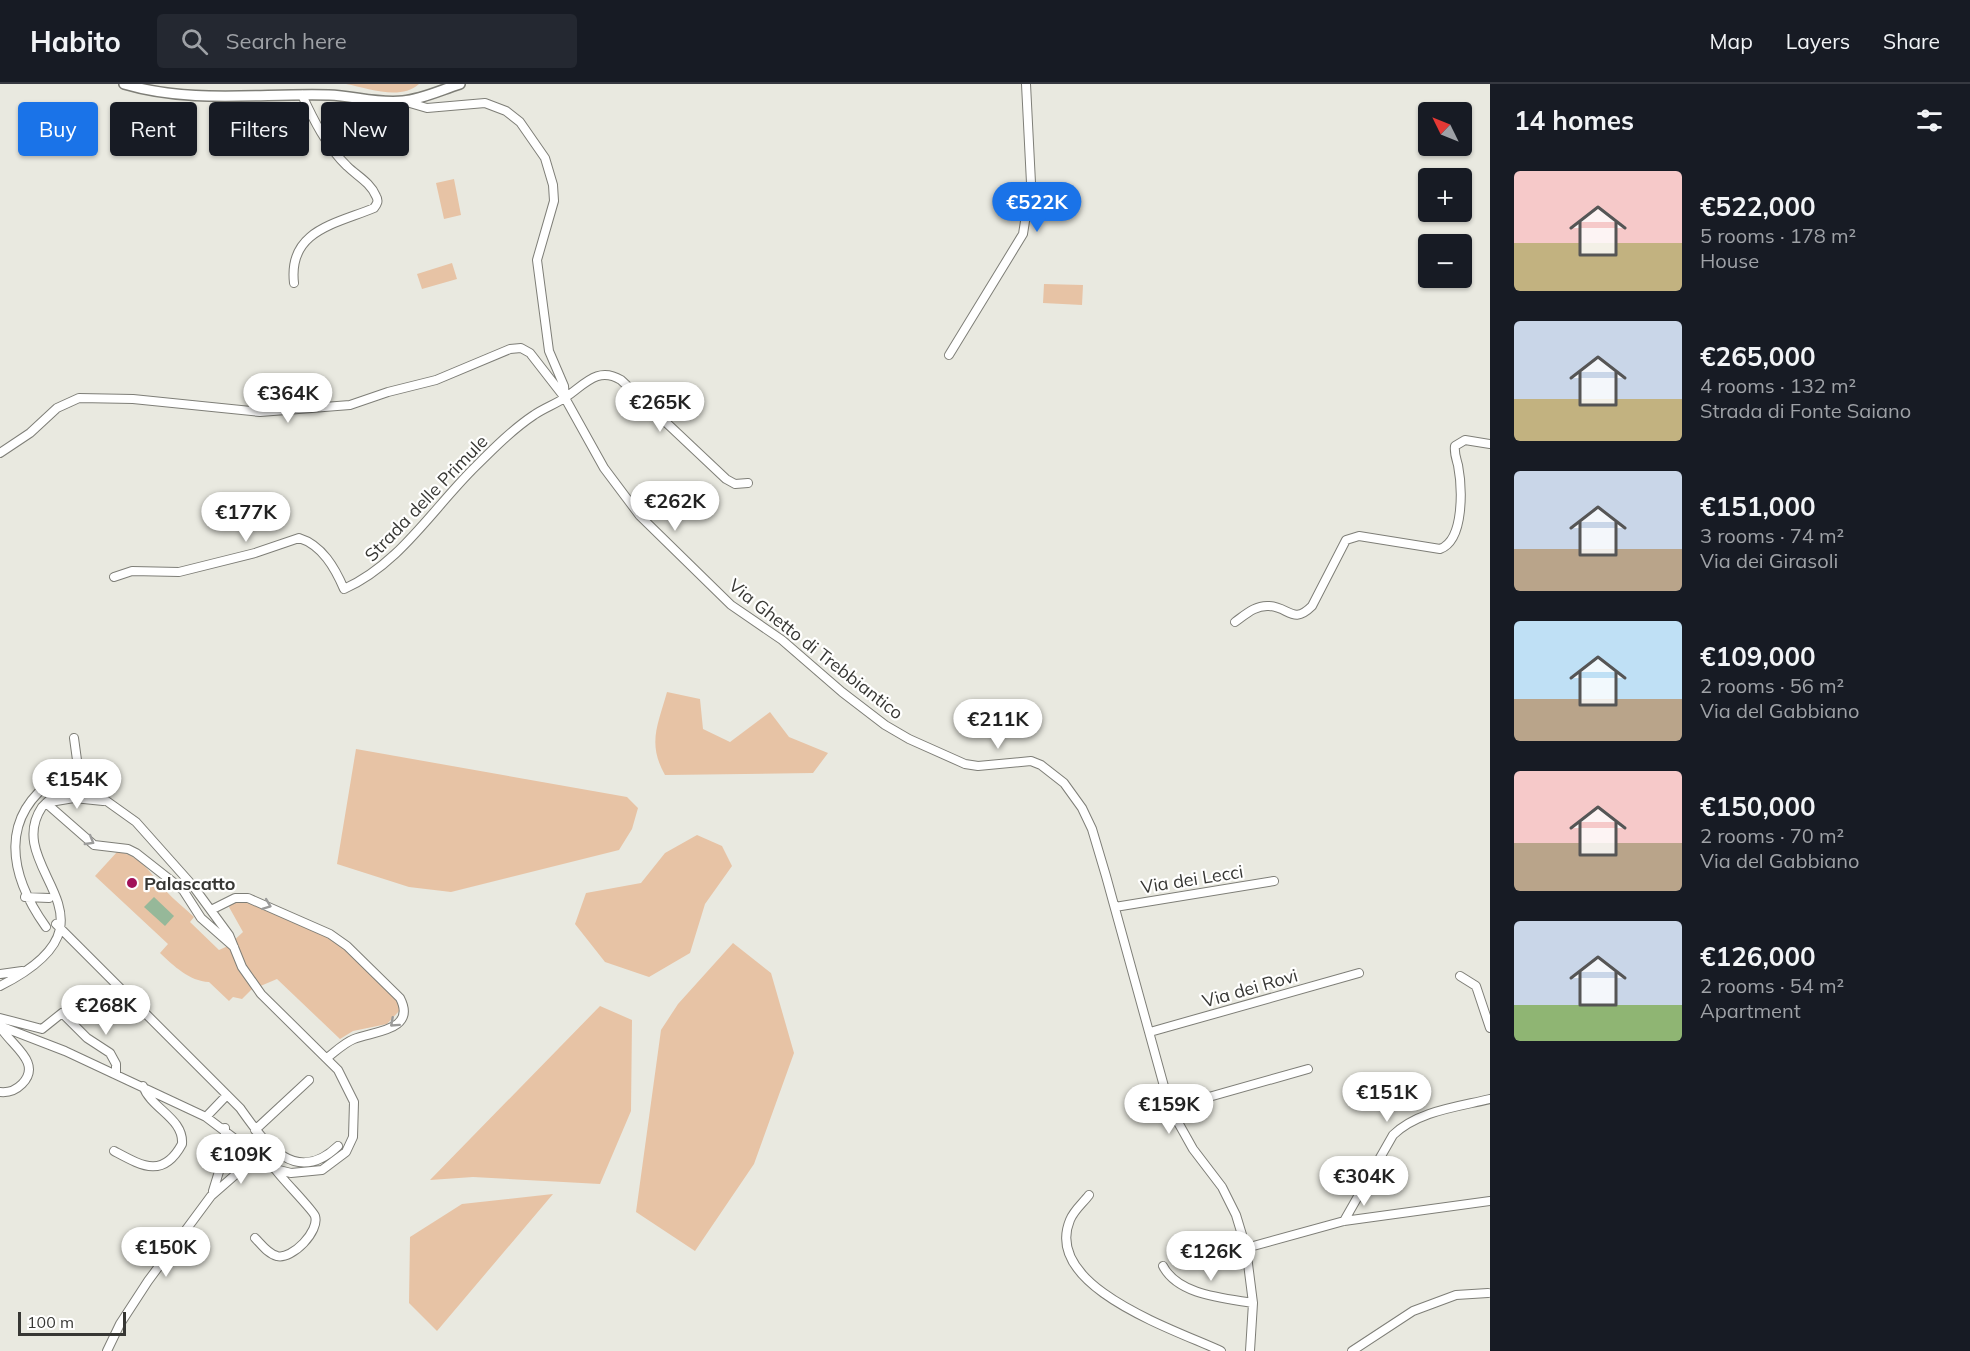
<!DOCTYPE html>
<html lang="en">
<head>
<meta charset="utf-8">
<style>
	body { margin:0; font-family:Mulish,sans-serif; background:#242831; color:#f1f3f6; height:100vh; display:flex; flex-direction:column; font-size:22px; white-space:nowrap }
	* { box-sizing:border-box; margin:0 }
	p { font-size:20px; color:#9ea1a6 }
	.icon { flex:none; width:33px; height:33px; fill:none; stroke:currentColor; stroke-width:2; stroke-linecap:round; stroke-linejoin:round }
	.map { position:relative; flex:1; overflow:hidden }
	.details { display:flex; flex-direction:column; background:#171b24; width:480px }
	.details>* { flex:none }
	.guide { position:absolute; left:18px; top:18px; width:570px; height:54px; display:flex; gap:12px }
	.needle { width:39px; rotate:313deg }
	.fabs { position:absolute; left:1418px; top:18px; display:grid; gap:12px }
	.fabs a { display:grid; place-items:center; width:54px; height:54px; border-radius:6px; background:#171b24; box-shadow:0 2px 4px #0004; font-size:30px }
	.scale { position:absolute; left:18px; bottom:15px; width:108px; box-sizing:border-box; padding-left:6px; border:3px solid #373734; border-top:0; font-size:16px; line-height:21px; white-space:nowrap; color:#373734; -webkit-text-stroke:4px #fffffe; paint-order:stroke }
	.price { position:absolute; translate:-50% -51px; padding:0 14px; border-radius:21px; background:#fff; color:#222; font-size:20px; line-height:39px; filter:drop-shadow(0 2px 3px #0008) }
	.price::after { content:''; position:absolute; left:50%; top:36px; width:18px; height:14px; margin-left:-9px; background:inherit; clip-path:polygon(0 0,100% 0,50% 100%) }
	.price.current { background:#1a73e8; color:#fff }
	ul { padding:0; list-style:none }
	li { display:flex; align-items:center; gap:18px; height:150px; padding:0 24px }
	li span { display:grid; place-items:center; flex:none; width:168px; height:120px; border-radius:6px; color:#555 }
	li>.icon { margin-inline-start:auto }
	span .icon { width:72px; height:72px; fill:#fffc; stroke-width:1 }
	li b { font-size:26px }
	h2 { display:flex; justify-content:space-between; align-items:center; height:72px; padding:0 24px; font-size:26px }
	.tag { padding:0 21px; border-radius:6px; background:#171b24; box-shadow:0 2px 4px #0004; font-size:21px; line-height:54px }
	.tag.current { background:#1a73e8; color:#fff }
	header { display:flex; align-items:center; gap:36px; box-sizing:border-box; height:84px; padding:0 30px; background:#171b24; border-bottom:2px solid #363941 }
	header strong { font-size:28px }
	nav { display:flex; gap:33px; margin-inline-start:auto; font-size:21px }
	.search { width:420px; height:54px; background:#242831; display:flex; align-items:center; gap:15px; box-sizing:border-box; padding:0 21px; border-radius:6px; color:#9ea1a6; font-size:22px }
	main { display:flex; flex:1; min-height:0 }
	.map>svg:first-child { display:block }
	.green { fill:#e7c3a5 }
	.water { fill:#96b899 }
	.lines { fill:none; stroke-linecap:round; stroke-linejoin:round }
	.minor-casing { stroke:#7e7e77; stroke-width:10 }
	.major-casing { stroke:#7e7e77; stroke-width:12 }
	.minor { stroke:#fff; stroke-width:8 }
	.major { stroke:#fff; stroke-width:9 }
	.oneway { stroke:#9b9b9a }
	.poi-dot { fill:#a11259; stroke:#fffffe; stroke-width:2 }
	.labels { text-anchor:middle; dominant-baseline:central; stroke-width:4.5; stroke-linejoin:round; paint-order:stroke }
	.street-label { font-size:18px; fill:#373734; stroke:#fffffe }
	.poi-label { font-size:18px; font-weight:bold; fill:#373734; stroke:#fffffe; text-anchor:start }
</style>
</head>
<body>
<header>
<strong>Habito</strong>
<div class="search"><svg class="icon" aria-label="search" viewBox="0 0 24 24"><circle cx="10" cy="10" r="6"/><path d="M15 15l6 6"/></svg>Search here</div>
<nav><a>Map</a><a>Layers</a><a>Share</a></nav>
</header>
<main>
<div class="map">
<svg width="1490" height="1267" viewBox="0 0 1490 1267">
	<rect width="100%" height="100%" fill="#e9e9e0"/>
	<path class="green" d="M346,0H419C400,17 368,4 346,0Z
		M454,95L461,131L444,135L436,99Z
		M452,179L457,195L422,205L417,190Z
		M1044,200L1083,201L1082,221L1043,219Z
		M667,608L700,615L703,645L730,658L770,628L789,653L828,669L813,689L665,691C647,659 658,641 667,608Z
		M356,665L627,713L638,724L632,745L619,766L451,808L409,803L337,780Z
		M697,751L722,762L732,782L705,820L690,869L649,893L605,878L575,840L586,809L641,799L665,769Z
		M117,768C140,770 152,791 165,806C174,816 185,824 194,833L190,838L219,866L228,862L243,848L229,823L231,818L244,815L334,855L397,916L400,926L387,940L353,947L340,955L277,895L251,906L242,915L233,913L229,917L209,898C189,897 174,882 160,869L168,860L95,792Z
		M733,859L771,889L794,969L754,1080L695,1167L636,1128L661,946L678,920Z
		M600,922L632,936L631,1027L600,1100L473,1093L430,1096Z
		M553,1110L437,1247L409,1219L410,1153L462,1120Z"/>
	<path class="water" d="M154,813L174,832L165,842L144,823Z"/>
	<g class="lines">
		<defs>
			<path id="minor" d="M403,17L427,24L485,19L506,27L520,38L545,74L553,101L554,117L537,176L549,267L564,302L565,314
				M294,199C288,146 336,140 374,124C377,120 379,117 376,112C370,98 357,92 347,82C327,63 313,35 302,11
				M949,271L1023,150L1031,99L1026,0
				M0,369L30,349L57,324L79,314L133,315L260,328L350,321L388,308L436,296L510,265L521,264L530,269L565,314L604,384L640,432L731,521L782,556L842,608L885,641L909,655L965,680L978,682L1031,677L1041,681L1064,699L1082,724L1092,745L1106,792L1170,1024L1193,1065L1222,1103L1236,1131L1246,1164L1253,1219L1250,1267
				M114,493L132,487L179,488L255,469L299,454C322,461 335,484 344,505C400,480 433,424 476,382C494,364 513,345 534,331C544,324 556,320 566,313C585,300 598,282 621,296L726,395L735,400L748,399
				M1235,538C1245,531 1255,521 1269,522C1289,523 1293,541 1312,522L1346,456L1359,452L1440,465C1465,456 1462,402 1458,381C1456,374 1454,369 1455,362L1465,356L1490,360
				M74,654L80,698
				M50,718L74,714L103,717
				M46,719L94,761L128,765L136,769L183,806L201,834L234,863
				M25,813L49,814
				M1115,823L1274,797
				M213,825L235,814H248L330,850L347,862L400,914C417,947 373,947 354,955C344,959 336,967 327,974
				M56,840L240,1024C265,1059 295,1103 338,1062
				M46,843C7,788 0,732 56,694
				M0,890L22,887
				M1460,892L1476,902L1490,944
				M0,902C133,835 0,786 42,723C52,713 66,700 80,698L136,738L193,802L229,851L242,883L261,910L338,986L354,1018L353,1053L346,1068L322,1086L291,1089L275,1085L206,1033L65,967L0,942
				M0,934L42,945L62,929L87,954L110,969L116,980V990
				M1150,948L1359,889
				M0,1008C9,1009 16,1006 22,1000C43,979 11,961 1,944
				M1170,1024L1308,985
				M206,1033L227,1011
				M255,1046L309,996
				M114,1067C142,1082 163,1095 182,1060C184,1034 151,1025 143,1002
				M213,1107L225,1068V1044
				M1089,1111C1083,1119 1074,1126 1070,1136C1042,1203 1176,1246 1221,1267
				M1344,1137L1393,1051C1418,1027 1457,1023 1490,1015
				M255,1154C261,1160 268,1170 277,1172C292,1176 320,1147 315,1132C313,1126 282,1095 275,1085
				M1246,1164L1344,1137L1490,1117
				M1163,1182C1178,1211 1223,1214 1253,1219
				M107,1267L120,1240L148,1197L211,1112L243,1084L262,1076
				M1352,1267L1413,1227L1456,1211L1488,1209"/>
			<path id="major" d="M124,0C191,20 260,9 329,11C354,12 378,20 403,17C422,15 441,6 460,0"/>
		</defs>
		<use href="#minor" class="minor-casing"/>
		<use href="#major" class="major-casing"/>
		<use href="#minor" class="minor"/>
		<use href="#major" class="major"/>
	</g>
	<defs><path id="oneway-chevron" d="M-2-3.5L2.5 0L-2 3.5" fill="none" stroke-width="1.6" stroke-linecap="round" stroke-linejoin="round" transform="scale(1.5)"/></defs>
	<g class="oneway">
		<use href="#oneway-chevron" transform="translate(90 757) rotate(30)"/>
		<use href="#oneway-chevron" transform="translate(267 821) rotate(21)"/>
		<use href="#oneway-chevron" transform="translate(394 939) rotate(138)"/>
	</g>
	<circle class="poi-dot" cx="132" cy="799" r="6"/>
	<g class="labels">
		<g class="street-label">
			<text transform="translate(426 414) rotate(-46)">Strada delle Primule</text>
			<text transform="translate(816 565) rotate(38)">Via Ghetto di Trebbiantico</text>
			<text transform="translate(1192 795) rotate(-9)">Via dei Lecci</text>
			<text transform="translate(1250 904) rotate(-16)">Via dei Rovi</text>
		</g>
		<g class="poi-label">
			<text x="144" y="799">Palascatto</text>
		</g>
	</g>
</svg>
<div class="fabs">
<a><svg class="needle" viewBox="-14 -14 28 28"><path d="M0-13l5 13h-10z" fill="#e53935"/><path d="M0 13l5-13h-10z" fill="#9ea1a6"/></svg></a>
<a>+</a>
<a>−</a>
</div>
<div class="scale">100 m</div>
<b class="price current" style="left:1037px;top:149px">€522K</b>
<b class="price" style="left:288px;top:340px">€364K</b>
<b class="price" style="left:660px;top:349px">€265K</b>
<b class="price" style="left:675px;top:448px">€262K</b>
<b class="price" style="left:246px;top:459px">€177K</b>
<b class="price" style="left:998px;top:666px">€211K</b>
<b class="price" style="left:77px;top:726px">€154K</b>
<b class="price" style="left:106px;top:952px">€268K</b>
<b class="price" style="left:1387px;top:1039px">€151K</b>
<b class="price" style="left:1169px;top:1051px">€159K</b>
<b class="price" style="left:241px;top:1101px">€109K</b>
<b class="price" style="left:1364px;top:1123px">€304K</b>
<b class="price" style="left:166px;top:1194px">€150K</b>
<b class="price" style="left:1211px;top:1198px">€126K</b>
<div class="guide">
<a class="tag current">Buy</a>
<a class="tag">Rent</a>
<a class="tag">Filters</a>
<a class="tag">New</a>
</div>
</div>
<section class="details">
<h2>14 homes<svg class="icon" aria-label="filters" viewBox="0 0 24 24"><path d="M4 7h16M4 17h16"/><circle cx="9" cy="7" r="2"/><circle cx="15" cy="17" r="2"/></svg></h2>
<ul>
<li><span style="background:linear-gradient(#f6c9c9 60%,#c2b280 0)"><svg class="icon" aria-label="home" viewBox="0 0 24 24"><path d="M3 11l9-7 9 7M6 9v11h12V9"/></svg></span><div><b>€522,000</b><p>5 rooms · 178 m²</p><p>House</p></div></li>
<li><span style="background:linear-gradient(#c9d6e8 65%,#c2b280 0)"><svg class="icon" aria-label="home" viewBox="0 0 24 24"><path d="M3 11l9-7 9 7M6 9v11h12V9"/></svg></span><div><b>€265,000</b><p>4 rooms · 132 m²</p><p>Strada di Fonte Saiano</p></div></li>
<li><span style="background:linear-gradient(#c9d6e8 65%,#b9a48a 0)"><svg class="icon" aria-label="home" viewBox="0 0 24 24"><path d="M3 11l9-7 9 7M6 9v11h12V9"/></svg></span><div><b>€151,000</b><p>3 rooms · 74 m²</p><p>Via dei Girasoli</p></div></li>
<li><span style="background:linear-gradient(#bfe0f5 65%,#b9a48a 0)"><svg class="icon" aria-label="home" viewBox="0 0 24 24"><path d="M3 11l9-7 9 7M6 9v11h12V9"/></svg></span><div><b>€109,000</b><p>2 rooms · 56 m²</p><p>Via del Gabbiano</p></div></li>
<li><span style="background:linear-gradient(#f6c9c9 60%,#b9a48a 0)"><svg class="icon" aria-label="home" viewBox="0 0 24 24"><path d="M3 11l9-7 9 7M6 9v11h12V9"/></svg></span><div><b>€150,000</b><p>2 rooms · 70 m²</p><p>Via del Gabbiano</p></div></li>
<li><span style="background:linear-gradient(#c9d6e8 70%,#8fb573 0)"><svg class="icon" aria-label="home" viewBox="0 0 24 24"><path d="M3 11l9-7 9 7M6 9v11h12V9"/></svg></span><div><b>€126,000</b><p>2 rooms · 54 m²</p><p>Apartment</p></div></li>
</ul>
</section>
</main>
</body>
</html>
